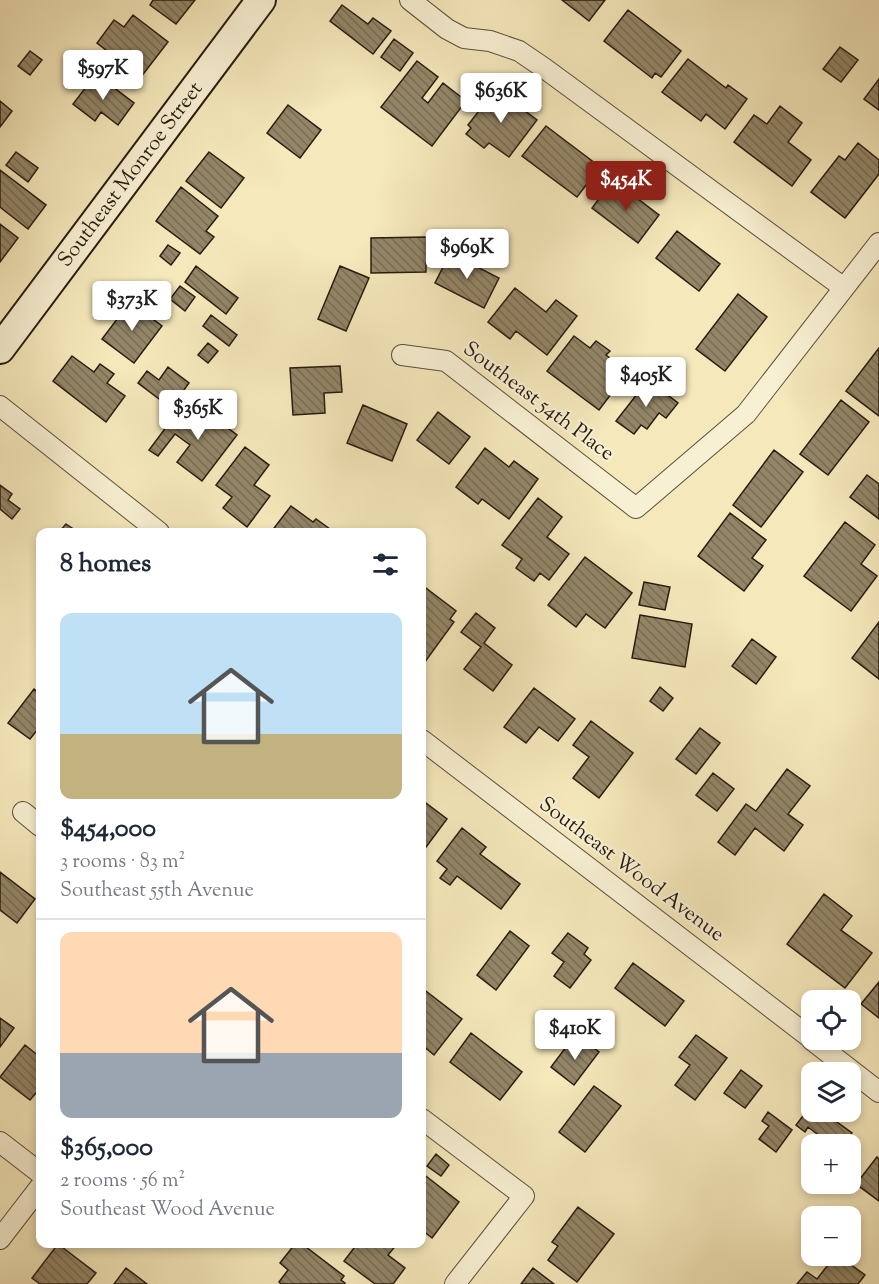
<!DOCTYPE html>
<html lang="en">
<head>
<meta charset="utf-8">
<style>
	body { margin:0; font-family:"Sorts Mill Goudy",serif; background:#f6f6f7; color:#1f2937; height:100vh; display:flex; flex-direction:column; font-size:22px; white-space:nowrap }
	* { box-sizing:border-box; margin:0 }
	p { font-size:20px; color:#747a83 }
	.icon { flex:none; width:33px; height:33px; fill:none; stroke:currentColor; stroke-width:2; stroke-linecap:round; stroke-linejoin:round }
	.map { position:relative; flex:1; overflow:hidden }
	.sheet { position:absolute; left:36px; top:528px; width:390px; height:720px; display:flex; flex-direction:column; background:#fff; border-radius:12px; box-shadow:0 3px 9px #0003 }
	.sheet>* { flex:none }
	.tools { position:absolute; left:801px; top:990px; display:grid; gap:12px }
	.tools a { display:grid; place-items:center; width:60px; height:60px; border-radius:12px; background:#fff; box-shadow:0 3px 9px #0003; font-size:30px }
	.price { position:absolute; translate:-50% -51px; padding:0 14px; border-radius:6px; background:#fff; color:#222; font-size:20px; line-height:39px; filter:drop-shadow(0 2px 3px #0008) }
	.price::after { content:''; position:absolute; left:50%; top:36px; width:18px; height:14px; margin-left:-9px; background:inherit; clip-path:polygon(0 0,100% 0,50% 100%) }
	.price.active { background:#8f2418; color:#fff }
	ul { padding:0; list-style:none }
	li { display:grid; align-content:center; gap:12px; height:318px; padding:0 24px }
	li+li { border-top:2px solid #e0e1e3 }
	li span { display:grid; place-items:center; height:186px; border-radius:12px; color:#555 }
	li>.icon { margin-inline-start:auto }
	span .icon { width:108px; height:108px; fill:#fffc; stroke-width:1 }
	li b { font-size:26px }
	h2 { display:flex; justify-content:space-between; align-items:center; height:72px; padding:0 24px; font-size:26px }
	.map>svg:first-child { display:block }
	.building { fill:url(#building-back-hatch); stroke:#281c0e; stroke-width:1.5 }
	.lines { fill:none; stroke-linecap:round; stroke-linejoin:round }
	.street-casing { stroke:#5b4f39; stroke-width:22 }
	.secondary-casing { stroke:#281c0e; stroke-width:32 }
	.street { stroke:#f8f0d3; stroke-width:20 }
	.secondary { stroke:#f8f0d3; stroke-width:28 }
	.labels { text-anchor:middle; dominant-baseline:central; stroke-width:4.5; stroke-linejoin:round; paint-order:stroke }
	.street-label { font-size:21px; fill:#281c0e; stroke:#f8f0d3 }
</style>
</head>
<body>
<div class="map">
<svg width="879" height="1284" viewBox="0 0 879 1284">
	<defs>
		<pattern id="building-back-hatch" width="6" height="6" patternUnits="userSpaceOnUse" patternTransform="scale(1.5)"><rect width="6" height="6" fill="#938668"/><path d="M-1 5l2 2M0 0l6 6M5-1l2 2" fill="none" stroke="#786d54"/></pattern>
	</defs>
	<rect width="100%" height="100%" fill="#f5e8bb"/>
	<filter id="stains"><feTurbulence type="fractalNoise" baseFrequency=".00333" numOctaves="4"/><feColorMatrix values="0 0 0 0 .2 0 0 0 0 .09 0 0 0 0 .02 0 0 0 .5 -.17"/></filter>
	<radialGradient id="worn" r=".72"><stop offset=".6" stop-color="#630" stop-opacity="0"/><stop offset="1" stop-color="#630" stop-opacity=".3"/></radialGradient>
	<path class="building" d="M153,0H195L176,24L150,5Z
		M562,0H605L589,21Z
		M342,5L368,24L373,18L391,31L373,54L330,21Z
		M628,10L681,51L661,77L655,73L652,78L604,41Z
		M133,15L168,42L141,77L97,43L114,20L124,27Z
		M394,39L413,53L400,71L381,57Z
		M840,47L858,60L841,82L823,69Z
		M30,51L42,60L30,75L18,66Z
		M688,59L726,88L728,85L747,99L725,129L706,114L701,121L662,92Z
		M417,61L438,77L422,98L428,103L443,83L466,101L432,146L381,107Z
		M96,74L134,103L118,125L101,112L95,121L73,104Z
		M879,79V110L864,99Z
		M496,89L537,120L509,157L489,143L484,148L466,134L471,128L468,125Z
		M0,101L12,111L0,127Z
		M288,105L321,130L300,158L267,133Z
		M780,106L802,123L788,142L811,160L792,186L734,142L754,115L767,124Z
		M546,126L600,167L577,197L522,156Z
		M858,143L879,160V174L845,218L811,192L839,156L845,160Z
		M16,152L38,168L28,182L6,165Z
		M209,152L244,178L221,208L186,181Z
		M0,170L46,205L28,229L0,207Z
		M613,180L659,215L638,243L592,208Z
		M181,187L218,216L206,231L214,237L200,254L156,221Z
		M0,224L18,238L0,262Z
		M677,231L720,264L699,291L656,258Z
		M426,237V272L371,273V238Z
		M168,245L180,253L171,265L160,256Z
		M450,253L499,278L484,308L435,283Z
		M196,266L238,298L226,314L185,282Z
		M340,266L369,278L346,331L318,319Z
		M180,286L195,297L185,311L170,299Z
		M515,288L546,312L556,300L577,316L547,355L516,331L510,339L488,322Z
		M738,294L767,317L725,371L696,349Z
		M130,302L162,326L134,363L102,339Z
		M211,315L237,335L229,346L203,326Z
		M574,336L590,348L596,341L610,351L606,355L628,372L599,410L547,371Z
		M208,343L218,351L208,363L198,355Z
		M879,348V416L846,391Z
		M72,356L94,372L100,364L114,374L107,383L125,396L106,422L53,381Z
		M340,366L342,392L324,393L325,413L293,415L290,368Z
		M168,367L189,383L171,408L138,383L147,371L159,380Z
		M648,380L678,403L666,418L659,413L647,429L641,425L634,434L616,421Z
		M841,400L869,422L828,475L800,454Z
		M195,403L237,435L202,481L177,462L190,445L175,434L158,456L149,450L170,422L177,426Z
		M363,405L407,424L392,461L347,443Z
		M438,412L470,437L449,464L417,440Z
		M245,447L269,465L254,485L270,496L247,527L223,508L232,497L216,485Z
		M485,448L509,467L514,461L538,479L509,519L482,499L478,504L456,487Z
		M774,450L803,472L761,527L733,505Z
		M867,475L879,484V519L850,497Z
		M0,485L12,494L8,500L20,509L12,519L0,509Z
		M538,498L562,517L547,537L569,554L549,580L540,573L534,581L516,568L522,559L502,545Z
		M291,506L313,522L316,519L334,532H271Z
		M730,513L766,540L752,558L763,566L744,591L698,556Z
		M845,522L875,545L861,564L877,576L851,611L804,576Z
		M66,524L78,532H59Z
		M585,557L632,593L605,628L586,614L576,627L548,605Z
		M644,582L670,587L665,610L639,605Z
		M422,585L456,611L450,619L454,622L422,666Z
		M476,613L495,628L484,643L512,665L493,691L464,669L481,647L461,632Z
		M640,615L692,624L685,667L632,658Z
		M879,622V679L852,658Z
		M752,639L776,657L756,684L732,666Z
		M660,687L673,698L663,711L650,701Z
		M534,688L575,719L558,741L539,727L526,743L504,727Z
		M34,689L40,694V732L38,729L30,739L8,723Z
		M591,721L633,753L599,798L573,778L589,757L573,745Z
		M700,728L720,743L696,774L676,759Z
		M787,769L810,786L788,814L803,825L784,851L755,828L735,855L718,842L746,804L756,811Z
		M713,773L734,789L717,811L696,795Z
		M422,800L447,819L423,851L422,850Z
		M462,828L486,847L480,854L520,884L501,909L457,876L450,885L440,878L447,869L437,861Z
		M0,872L35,899L17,923L0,910Z
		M824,894L852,916L841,930L872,953L845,988L787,944Z
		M510,931L529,946L496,990L477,975Z
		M568,933L588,948L584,954L591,960L570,988L554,976L564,962L552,953Z
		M633,963L684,1001L665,1026L615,988Z
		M879,982V1018L861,1004Z
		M422,988L462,1019L434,1055L422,1045Z
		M0,1018L14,1028L0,1047Z
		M471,1033L522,1072L500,1100L450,1062Z
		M696,1035L727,1058L695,1100L675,1085L690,1065L679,1057Z
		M582,1039L599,1052L574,1085L551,1067L566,1047L572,1052Z
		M25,1045L40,1057V1096L36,1093L30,1100L0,1077Z
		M741,1070L762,1086L745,1108L724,1093Z
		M594,1086L621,1106L585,1152L559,1132Z
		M812,1104V1112H823L852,1133L843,1144H824L826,1141L808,1127L805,1132L796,1125Z
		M768,1112L792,1130L776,1152L759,1139L769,1126L762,1121Z
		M436,1154L449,1165L441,1176L427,1166Z
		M877,1157L879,1159V1201L856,1184Z
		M422,1173L459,1202L432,1238L422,1230Z
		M578,1207L614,1234L577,1282L548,1260L558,1246L552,1242Z
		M58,1244L96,1273L87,1284H40L32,1278Z
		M295,1244H302L344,1276L341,1280L345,1283L344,1284H281L279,1282L288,1270L280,1263Z
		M357,1244H397L388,1255L405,1268L393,1284H375L344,1261Z
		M835,1256H839L865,1275L858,1284H797L807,1272L817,1279Z
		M126,1268L147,1284H114Z
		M533,1268L554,1284H521Z"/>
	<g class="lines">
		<defs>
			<path id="street" d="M410,0L447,29L464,38L490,41L519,51L544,68L844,288
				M402,355L446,361L636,508L746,414L879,243
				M0,406L159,532
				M422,740L812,1039
				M23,812L40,826
				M812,1040L879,1092
				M422,1119L524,1196L455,1284
				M0,1142L40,1173
				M0,1239L40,1187"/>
			<path id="secondary" d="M0,349L261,0"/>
		</defs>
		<use href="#street" class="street-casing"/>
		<use href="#secondary" class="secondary-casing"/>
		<use href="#street" class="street"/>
		<use href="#secondary" class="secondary"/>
	</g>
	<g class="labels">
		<g class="street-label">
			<text transform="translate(131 175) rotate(-53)">Southeast Monroe Street</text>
			<text transform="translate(538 402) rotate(37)">Southeast 54th Place</text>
			<text transform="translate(631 870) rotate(37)">Southeast Wood Avenue</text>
		</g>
	</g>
	<rect width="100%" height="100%" filter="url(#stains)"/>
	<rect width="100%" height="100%" fill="url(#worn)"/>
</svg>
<div class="tools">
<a><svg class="icon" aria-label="locate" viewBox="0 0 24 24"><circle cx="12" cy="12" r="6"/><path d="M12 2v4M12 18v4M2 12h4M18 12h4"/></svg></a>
<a><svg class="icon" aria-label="layers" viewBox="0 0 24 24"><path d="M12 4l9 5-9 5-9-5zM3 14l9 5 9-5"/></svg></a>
<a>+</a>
<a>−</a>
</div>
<b class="price" style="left:103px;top:101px">$597K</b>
<b class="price" style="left:501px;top:124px">$636K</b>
<b class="price active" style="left:626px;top:212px">$454K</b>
<b class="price" style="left:467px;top:280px">$969K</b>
<b class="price" style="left:132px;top:332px">$373K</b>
<b class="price" style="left:646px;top:408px">$405K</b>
<b class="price" style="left:198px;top:441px">$365K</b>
<b class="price" style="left:575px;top:1061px">$410K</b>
<section class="sheet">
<h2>8 homes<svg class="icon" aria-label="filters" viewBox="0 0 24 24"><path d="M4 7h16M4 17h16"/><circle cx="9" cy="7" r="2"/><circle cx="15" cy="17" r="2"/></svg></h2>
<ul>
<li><span style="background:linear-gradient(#bfe0f5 65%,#c2b280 0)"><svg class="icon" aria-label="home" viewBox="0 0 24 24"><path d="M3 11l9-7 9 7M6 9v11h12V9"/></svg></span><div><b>$454,000</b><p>3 rooms · 83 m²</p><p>Southeast 55th Avenue</p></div></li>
<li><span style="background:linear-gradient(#ffd9b3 65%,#9aa5b1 0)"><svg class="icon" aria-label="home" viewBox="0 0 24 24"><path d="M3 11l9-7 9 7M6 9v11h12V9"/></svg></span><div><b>$365,000</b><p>2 rooms · 56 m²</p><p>Southeast Wood Avenue</p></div></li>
</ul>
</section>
</div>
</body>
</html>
